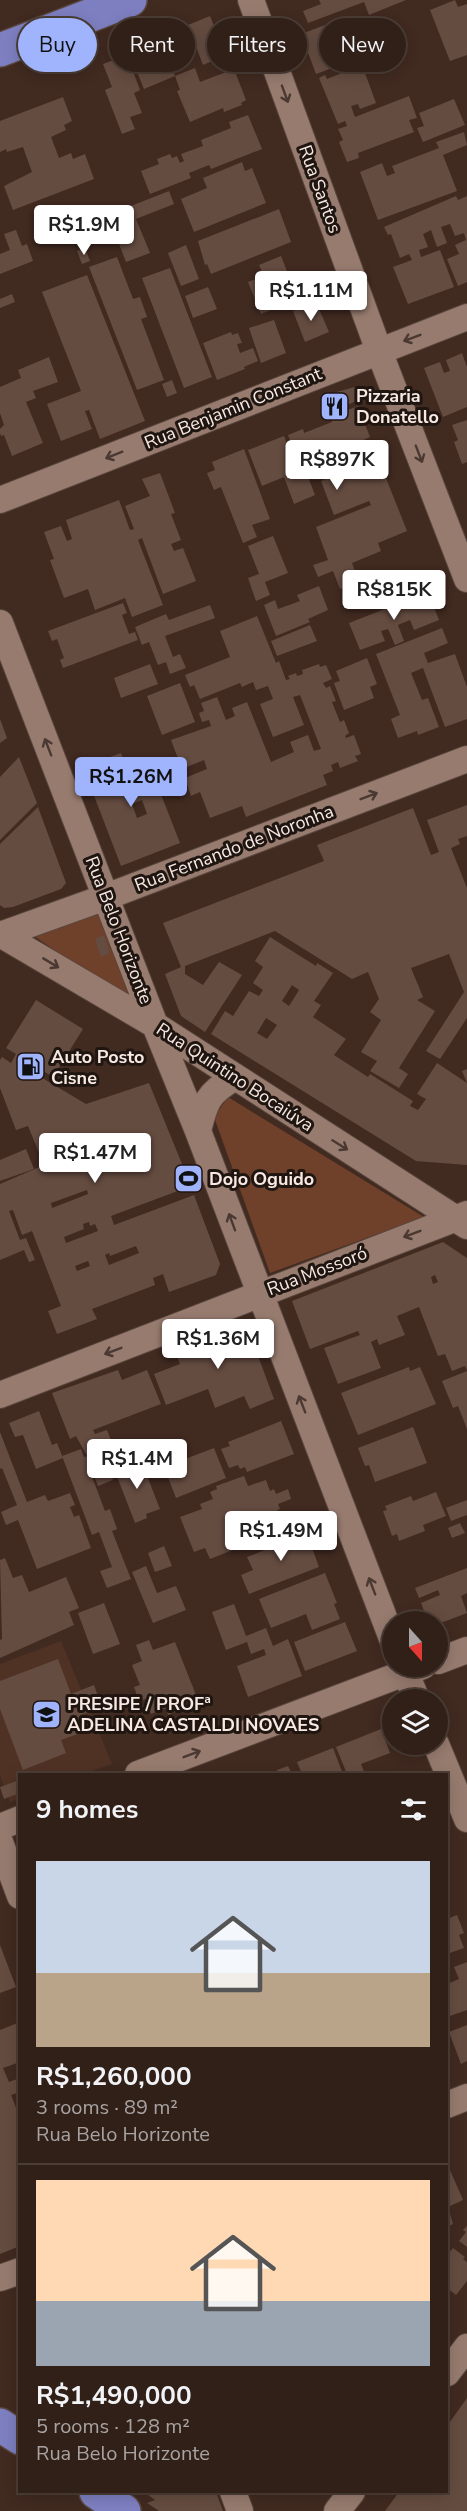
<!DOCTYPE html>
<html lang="en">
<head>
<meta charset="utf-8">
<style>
	body { margin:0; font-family:"Nunito Sans",sans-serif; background:#3d2d25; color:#f1f3f6; height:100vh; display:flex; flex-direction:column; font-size:22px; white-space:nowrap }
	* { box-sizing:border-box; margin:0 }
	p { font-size:20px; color:#a8a3a2 }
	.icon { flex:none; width:33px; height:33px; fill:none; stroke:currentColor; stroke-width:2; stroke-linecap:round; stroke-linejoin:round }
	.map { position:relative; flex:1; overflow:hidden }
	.panel { position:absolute; left:18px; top:1773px; width:430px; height:720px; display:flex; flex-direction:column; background:#312018; border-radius:0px; box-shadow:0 3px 15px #0003,0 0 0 2px #4c3e37 }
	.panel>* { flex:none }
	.top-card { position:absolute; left:18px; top:18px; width:432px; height:54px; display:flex; gap:12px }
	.needle { width:39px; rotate:159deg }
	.tools { position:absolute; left:382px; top:1611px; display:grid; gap:12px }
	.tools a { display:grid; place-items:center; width:66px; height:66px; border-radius:50%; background:#312018; box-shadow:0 3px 15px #0003,0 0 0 2px #4c3e37; font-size:30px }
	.price { position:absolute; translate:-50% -51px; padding:0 14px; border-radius:6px; background:#fff; color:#222; font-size:20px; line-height:39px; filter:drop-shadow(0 2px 3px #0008) }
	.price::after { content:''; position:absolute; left:50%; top:36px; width:18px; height:14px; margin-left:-9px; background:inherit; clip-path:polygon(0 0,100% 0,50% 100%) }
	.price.current { background:#a0b3fd; color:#111 }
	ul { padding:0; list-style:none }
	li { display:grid; align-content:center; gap:12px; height:318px; padding:0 18px }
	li+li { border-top:2px solid #4c3e37 }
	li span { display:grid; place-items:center; height:186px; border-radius:0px; color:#555 }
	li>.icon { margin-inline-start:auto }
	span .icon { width:108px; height:108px; fill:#fffc; stroke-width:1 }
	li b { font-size:26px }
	h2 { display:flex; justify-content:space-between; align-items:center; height:72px; padding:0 18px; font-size:26px }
	.pill { padding:0 21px; border-radius:27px; background:#312018; box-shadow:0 3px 15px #0003,0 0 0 2px #4c3e37; font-size:21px; line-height:54px }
	.pill.current { background:#a0b3fd; color:#111 }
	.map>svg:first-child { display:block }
	.built { fill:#503225 }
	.green { fill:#6f402a }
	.building { fill:#654c41; fill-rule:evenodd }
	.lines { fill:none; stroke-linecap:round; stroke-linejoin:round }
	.minor-casing { stroke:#59463d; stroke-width:28 }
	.major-casing { stroke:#59463d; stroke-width:36 }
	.minor { stroke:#977b6f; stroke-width:26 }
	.major { stroke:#7d7fc1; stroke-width:33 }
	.oneway { stroke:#4a3932 }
	.labels { text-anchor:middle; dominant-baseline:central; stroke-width:6; stroke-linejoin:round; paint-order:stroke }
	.street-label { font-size:18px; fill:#f8e9e2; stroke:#201611 }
	.poi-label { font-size:18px; font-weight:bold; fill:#f8e9e2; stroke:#201611; text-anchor:start }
</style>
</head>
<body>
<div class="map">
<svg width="467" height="2511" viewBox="0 0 467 2511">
	<rect width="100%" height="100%" fill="#412a20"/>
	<path class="built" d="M61,1641L112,1764L84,1774H20L19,1799L10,1802L0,1775V1664Z"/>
	<path class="green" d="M99,908L138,1007L25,930Z
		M228,1097L424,1217L270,1273L214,1117Z"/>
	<path class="building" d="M319,0H406L369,15L364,2L308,23L303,11L321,4Z
		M455,0L458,7L467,4V55L450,61L430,10Z
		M210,16L226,55L203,65L188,25Z
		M349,16L360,44L363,43L369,55L338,67L334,56L328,58L332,68L316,74L301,34Z
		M155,26L175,76L195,68L200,82L234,69L246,100L241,103L242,105L224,112L223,108L190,122L177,91L180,90L175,76L144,89L123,38Z
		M125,50L140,90L134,93L142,113L130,117L135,129L122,134L105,90L112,87L103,64L114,60L112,55Z
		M362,65L376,103L360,109L358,104L351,106L355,117L409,96L417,118L409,120L414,132L358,153L359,158L347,162L339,142L343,140L338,129L347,126L345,121L338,124L319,78L325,75L327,79Z
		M63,97L72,121L64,125L66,130L51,137L59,158L71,153L73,159L85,154L94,179L13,210L4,186L32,172L23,147L7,152L6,149L0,152V121Z
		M454,99L465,125L423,142L417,128L424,126L419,113Z
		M248,115L262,149L211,169L209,165L189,173L191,178L150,194L141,171L159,164L157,159L170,154L172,158L177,156L180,163L184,161L181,154L203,146L201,140L231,128L229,122Z
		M464,132L467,145L443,155L457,191L378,220L360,172L382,163L387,176L395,173L392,166L439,148L436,142Z
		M242,162L245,171L252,168L266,203L194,232L181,199L207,188L203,178Z
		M169,191L174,204L136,219L150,253L126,262L108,215Z
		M456,196L458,200L467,196V282L458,286L447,259L459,254L455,245L466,240L464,233L455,236L450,224L441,227L447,243L437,247L431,230L423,234L428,247L419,250L421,257L440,250L454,287L408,304L393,267L412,260L409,254L400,258L391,234L388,235L384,227Z
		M279,209L291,242L211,274L207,264L205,265L198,241Z
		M16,230L22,246L27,244L33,261L0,274V254L10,250L4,234Z
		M186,245L199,279L181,286L168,253Z
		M85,248L90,261L82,264L77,251Z
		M281,256L298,299L261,314L248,282L264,276L259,265Z
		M117,257L133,299L140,297L147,317L141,319L164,380L137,390L89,267Z
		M170,268L212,377L184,388L142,278Z
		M87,275L145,421L100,439L89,410L85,411L92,429L61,441L47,404L81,391L42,292Z
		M208,287L217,309L193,318L185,296Z
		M12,294L15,302L0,308V299Z
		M316,302L329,332L305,342L293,311Z
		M274,320L286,353L261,363L249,328Z
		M231,332L232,335L238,333L242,343L237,344L240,353L253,348L258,361L244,367L245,369L217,380L203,343Z
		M462,353L467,367V407L443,417L424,368L440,362L444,373L450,371L446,360Z
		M49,357L58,382L33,391L36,398L26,402L43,443L12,456L4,435L1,436L0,433V429L4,425L0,413V387L21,378L18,370Z
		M172,380L177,393L167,397L162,384Z
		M355,387L361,399L328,413L322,396Z
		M358,406L370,437L357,443L359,448L347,453L344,446L326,454L328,460L344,454L350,469L378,458L407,531L378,543L381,551L352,563L359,582L340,589L333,571L318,577L313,565L328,560L316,527L371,505L369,501L334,515L321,481L333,476L327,461L305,469L315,495L294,504L284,477L262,486L248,450L284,436L298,472L301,470L288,435L303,429L304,433L332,422L330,417Z
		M467,420V462L462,464L454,442L458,440L452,425Z
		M244,449L270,519L252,525L257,537L243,543L221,487L214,490L207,473L215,470L212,462Z
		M160,473L175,513L171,514L181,540L171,544L174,551L183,548L196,581L163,594L142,538L138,540L163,605L132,617L125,598L95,610L88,589L64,598L50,560L54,559L44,532L61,526L67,541L72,539L66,520L119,500L130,530L134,529L125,506L150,496L142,479Z
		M273,536L288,573L265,582L270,595L256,601L248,578L259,574L248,546Z
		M319,586L328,610L308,619L310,622L276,636L264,605L275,600L278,609L300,601L297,595Z
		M428,592L439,620L414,630L410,620L398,625L404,641L395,645L388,629L381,631L385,641L360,650L349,623Z
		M123,603L127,613L122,615L129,634L135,632L138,640L63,668L60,660L64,658L57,639L52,641L48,631Z
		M210,605L215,618L165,636L173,657L180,654L186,668L170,674L166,662L158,665L149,642L142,645L135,627L166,614L169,620Z
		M257,616L276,663L279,661L286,680L290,679L288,676L296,673L297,676L303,674L302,670L319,664L320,667L326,665L332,679L323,683L326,688L330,686L336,701L332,702L340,722L344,720L349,733L345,736L346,738L354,735L361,754L355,756L358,761L340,768L338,762L331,765L333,771L323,775L327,785L246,817L242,806L210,818L200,792L191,796L185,778L207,769L204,760L182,769L171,740L211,726L209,720L202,722L199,713L204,711L201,703L217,697L226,720L235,716L232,708L247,702L271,762L294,752L290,742L308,735L314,751L321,749L300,695L293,697L304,725L273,737L260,704L273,699L268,686L256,690L253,682L242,687L240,683L200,699L194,685L190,687L185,675L230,657L220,631Z
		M310,625L317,641L277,656L271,641Z
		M442,628L448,643L424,653L428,663L455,654L467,687V719L445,727L423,668L411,673L422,700L428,698L439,727L418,735L417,731L398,738L391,719L400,715L376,654Z
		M367,658L377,684L370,687L374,698L344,710L334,683L340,681L336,671Z
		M150,664L158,684L121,698L114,678Z
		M180,683L195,722L162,735L147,696Z
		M0,719L7,738L0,743Z
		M121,753L127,769L148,761L180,843L121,866L83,767ZM142,800L147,814L137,818L132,804Z
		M19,757L37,803L0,840V777Z
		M467,805V836L458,839L460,844L451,848L467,888V1018L440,1059L426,1051L464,992L449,954L411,968L423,997L417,1000L435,1011L399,1068L408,1074L399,1088L370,1071L377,1061L361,1052L381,1020L370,1012L379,999L368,972L352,979L275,931L185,966V974L203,985L219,962L242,975L205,1032L181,1016L165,974L181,967L163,923L324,861L317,845L413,808L431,855L439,852L427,820Z
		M38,807L66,883L61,889L13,907L4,908L0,905V844Z
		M104,935L110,953L101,957L95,939Z
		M270,937L316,966L317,963L333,973L314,1001L321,1005L313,1017L346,1039L334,1055L368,1077L370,1074L413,1101L410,1106L418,1110L426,1099L417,1094L437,1063L467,1083L462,1071L467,1069V1165L416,1161L211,1034L225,1011L233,1016L249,991L259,996L263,990L253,983L263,967L255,961ZM292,985L299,990L289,1006L282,1001ZM266,1018L277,1025L267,1039L257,1033Z
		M36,1000L83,1029L53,1077L43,1071L39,1076L86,1104L149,1083L191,1186L111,1216L114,1225L194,1195L220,1264L216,1275L169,1292L163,1274L153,1278L155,1285L92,1309L97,1319L57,1334L48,1311L61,1306L32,1231L22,1235L13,1210L9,1211L20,1240L26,1238L35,1260L29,1262L24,1250L0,1260V1184L44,1165L28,1126L16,1130L0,1088V1060L2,1057L11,1063L16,1054L6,1048ZM87,1190L88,1194L52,1208L51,1203ZM89,1222L90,1226L95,1224L98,1231L66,1243L64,1237L84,1229L83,1224ZM136,1246L139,1253L109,1265L105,1255L109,1253L110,1256ZM88,1261L90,1266L77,1271L75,1266Z
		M26,1149L34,1169L0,1181V1160Z
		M443,1242L467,1258V1370L465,1366L452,1371L445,1354L438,1356L419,1307L397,1316L405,1335L379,1345L377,1339L371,1342L381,1368L338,1384L324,1348L360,1335L358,1331L310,1349L292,1301ZM435,1275L438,1282L433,1284L431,1277Z
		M236,1323L239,1330L247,1326L274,1399L250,1409L244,1396L215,1408L208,1389L166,1405L154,1374L180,1364L174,1348Z
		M409,1367L410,1371L420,1367L436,1404L358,1435L341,1393Z
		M118,1370L122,1380L147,1370L161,1404L93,1430L95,1434L107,1430L116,1453L104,1458L113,1480L98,1486L91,1468L89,1469L105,1511L110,1509L117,1529L112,1531L131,1579L107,1588L100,1571L112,1567L99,1532L92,1535L62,1456L81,1449L84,1457L87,1456L76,1436L70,1439L52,1393Z
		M467,1371V1429L458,1406L453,1408L442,1381Z
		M39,1411L52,1445L57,1443L63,1458L36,1469L23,1435L15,1437L9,1423Z
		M281,1421L294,1454L247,1472L245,1467L240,1469L238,1465L229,1468L221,1449L230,1446L228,1442Z
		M413,1427L427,1463L375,1482L369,1465L365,1466L358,1448Z
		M0,1432L27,1502L45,1495L48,1501L70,1493L75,1505L70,1507L74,1517L79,1515L91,1548L37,1569L18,1520L6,1525L1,1512L17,1505L2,1468L0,1469Z
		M214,1448L226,1478L176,1498L164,1467Z
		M126,1461L128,1468L142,1463L160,1509L146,1514L147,1518L135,1523L113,1466Z
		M244,1476L248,1486L266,1480L270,1491L274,1489L276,1494L288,1489L291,1499L278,1504L280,1509L277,1510L281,1520L270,1525L273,1534L210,1559L205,1548L194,1552L180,1517L202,1509L200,1504L213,1499L210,1492L217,1489L216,1486Z
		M436,1492L446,1516L423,1525L425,1531L399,1541L397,1534L392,1536L383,1511L387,1510L385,1506L411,1496L413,1501Z
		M467,1500V1515L451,1521L446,1508Z
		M303,1523L319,1567L249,1594L241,1575L253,1570L247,1557L293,1539L289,1528Z
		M460,1523L465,1533L452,1538L448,1528Z
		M164,1546L172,1566L155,1572L148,1553Z
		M5,1558L13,1578L22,1575L29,1592L66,1577L79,1608L69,1612L74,1625L0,1658V1640L2,1639L0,1560Z
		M146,1566L157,1593L176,1586L186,1610L153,1623L132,1572Z
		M467,1568V1593L461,1596L467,1613L438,1624V1622H428L421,1603L440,1595L438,1590L419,1598L415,1588Z
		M325,1573L337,1603L334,1604L340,1619L312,1630L306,1614L271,1628L259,1599Z
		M104,1603L120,1644L93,1654L78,1613Z
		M234,1604L246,1636L266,1628L273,1646L288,1639L302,1676L248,1697L237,1666L266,1655L264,1649L251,1654L247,1642L226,1650L212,1612Z
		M345,1622L357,1651L305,1671L294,1642Z
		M149,1640L153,1650L175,1642L196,1695L184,1699L187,1707L168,1715L166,1708L151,1714L146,1699L139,1701L134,1687L140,1685L132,1665L142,1661L136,1645Z
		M58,1659L71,1694L94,1685L102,1707L80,1715L86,1731L61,1740L66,1753L23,1770L0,1709V1681Z
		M381,1729L390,1753L361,1764L365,1774H347L336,1747Z
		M333,1748L343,1774H302L297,1762Z
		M288,1766L292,1774H278L277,1770Z
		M17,1781L20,1793L4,1799L0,1787Z
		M457,1915L464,1933L459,1935L464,1948L447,1954V1919Z
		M0,1945L16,1987L0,1993Z
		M467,1962V2010L447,2017V1984L459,1979L454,1967Z
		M20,2022V2062L3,2068L9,2082L20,2078V2092L11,2095L20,2118V2246L0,2254V2030Z
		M467,2025V2061L461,2064L449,2032Z
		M447,2163L463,2200L448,2207L453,2224L447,2227Z
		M467,2226V2247L459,2241L466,2232L463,2230Z
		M447,2248L451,2251L453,2248L465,2257L463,2259L467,2262V2281L456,2295L447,2288Z
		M467,2398V2511H385L399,2492H447V2426Z
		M144,2492H216L223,2511H159L147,2503L155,2500Z"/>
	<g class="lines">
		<defs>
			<path id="minor" d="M251,0L379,351L467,579
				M0,500L467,317
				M0,623L155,1025L198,1131L393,1641
				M0,934L155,1025L467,1226
				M0,935L106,897L467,759
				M198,1131C205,1102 208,1093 234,1078
				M0,1395L467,1214
				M438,1661L467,1650
				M403,1666L417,1700
				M436,1744L467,1819
				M138,1774L423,1666
				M0,1827L20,1819
				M0,1842L20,1896
				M447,2105L467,2097
				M0,2278L20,2271
				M447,2373L467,2347
				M233,2492L240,2511
				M337,2511L352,2492"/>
			<path id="major" d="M0,50L130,0
				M0,2425L20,2438
				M96,2492L124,2511"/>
		</defs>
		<use href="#minor" class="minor-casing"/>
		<use href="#major" class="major-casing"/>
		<use href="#minor" class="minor"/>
		<use href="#major" class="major"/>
	</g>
	<defs><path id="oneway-shaft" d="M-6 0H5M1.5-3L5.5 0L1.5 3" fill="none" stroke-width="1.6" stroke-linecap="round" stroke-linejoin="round" transform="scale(1.5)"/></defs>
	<g class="oneway">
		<use href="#oneway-shaft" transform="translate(285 94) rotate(70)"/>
		<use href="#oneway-shaft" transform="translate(412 338) rotate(159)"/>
		<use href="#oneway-shaft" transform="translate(419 454) rotate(69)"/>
		<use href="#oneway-shaft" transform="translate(114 455) rotate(158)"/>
		<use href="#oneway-shaft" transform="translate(48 747) rotate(-111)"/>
		<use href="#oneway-shaft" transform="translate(369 796) rotate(-21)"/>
		<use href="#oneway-shaft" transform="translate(51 963) rotate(31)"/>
		<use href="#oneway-shaft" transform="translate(340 1145) rotate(32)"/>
		<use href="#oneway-shaft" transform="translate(232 1222) rotate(-110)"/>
		<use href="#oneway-shaft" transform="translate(412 1234) rotate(159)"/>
		<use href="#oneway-shaft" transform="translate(113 1351) rotate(159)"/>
		<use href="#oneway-shaft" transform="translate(302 1404) rotate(-111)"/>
		<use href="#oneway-shaft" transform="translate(372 1586) rotate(-111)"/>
		<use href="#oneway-shaft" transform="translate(192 1754) rotate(-21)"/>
	</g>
	<defs>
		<symbol id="restaurant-square" viewBox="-11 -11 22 22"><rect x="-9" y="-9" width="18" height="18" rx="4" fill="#a0b3fd" stroke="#201611"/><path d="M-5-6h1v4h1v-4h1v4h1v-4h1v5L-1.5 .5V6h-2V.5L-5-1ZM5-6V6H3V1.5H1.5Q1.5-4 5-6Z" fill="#111"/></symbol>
		<symbol id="fuel-square" viewBox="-11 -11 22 22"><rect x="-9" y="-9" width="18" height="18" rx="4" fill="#a0b3fd" stroke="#201611"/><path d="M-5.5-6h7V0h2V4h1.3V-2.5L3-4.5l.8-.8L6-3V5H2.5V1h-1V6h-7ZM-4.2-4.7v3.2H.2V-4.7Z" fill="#111"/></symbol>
		<symbol id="stadium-square" viewBox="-11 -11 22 22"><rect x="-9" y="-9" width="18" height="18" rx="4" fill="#a0b3fd" stroke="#201611"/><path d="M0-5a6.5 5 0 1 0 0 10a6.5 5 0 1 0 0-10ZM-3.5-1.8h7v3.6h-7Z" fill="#111"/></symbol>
		<symbol id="school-square" viewBox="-11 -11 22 22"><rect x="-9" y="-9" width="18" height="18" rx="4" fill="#a0b3fd" stroke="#201611"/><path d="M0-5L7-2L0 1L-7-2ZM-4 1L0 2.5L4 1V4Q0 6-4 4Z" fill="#111"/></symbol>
	</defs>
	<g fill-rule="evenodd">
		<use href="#restaurant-square" x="318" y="390" width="33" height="33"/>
		<use href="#fuel-square" x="14" y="1050" width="33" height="33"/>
		<use href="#stadium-square" x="172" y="1162" width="33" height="33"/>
		<use href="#school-square" x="30" y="1698" width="33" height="33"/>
	</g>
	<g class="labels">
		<g class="street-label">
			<text transform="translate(320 189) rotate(70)">Rua Santos</text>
			<text transform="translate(233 408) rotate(-22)">Rua Benjamin Constant</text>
			<text transform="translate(234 848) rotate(-21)">Rua Fernando de Noronha</text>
			<text transform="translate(119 930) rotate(69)">Rua Belo Horizonte</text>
			<text transform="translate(235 1077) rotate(33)">Rua Quintino Bocaiúva</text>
			<text transform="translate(317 1271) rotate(-21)">Rua Mossoró</text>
		</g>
		<g class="poi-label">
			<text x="356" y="396">Pizzaria<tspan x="356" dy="21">Donatello</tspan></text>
			<text x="51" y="1057">Auto Posto<tspan x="51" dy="21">Cisne</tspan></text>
			<text x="209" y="1179">Dojo Oguido</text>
			<text x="67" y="1704">PRESIPE / PROFª<tspan x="67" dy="21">ADELINA CASTALDI NOVAES</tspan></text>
		</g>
	</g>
</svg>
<div class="tools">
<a><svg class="needle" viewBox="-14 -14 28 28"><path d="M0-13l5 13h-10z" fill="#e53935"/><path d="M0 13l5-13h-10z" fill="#a8a3a2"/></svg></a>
<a><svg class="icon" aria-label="layers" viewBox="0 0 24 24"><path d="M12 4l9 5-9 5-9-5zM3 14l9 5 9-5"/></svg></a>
</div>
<b class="price" style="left:84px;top:256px">R$1.9M</b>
<b class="price" style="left:311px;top:322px">R$1.11M</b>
<b class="price" style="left:337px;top:491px">R$897K</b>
<b class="price" style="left:394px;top:621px">R$815K</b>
<b class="price current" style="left:131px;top:808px">R$1.26M</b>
<b class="price" style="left:95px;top:1184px">R$1.47M</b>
<b class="price" style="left:218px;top:1370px">R$1.36M</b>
<b class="price" style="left:137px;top:1490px">R$1.4M</b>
<b class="price" style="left:281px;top:1562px">R$1.49M</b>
<div class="top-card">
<a class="pill current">Buy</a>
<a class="pill">Rent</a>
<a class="pill">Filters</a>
<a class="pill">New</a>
</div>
<section class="panel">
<h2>9 homes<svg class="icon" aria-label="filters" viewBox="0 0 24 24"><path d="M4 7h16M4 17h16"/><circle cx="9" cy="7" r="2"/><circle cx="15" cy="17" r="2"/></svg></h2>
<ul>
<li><span style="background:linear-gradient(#c9d6e8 60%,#b9a48a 0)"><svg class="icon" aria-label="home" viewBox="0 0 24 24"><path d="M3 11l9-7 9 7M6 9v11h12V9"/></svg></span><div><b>R$1,260,000</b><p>3 rooms · 89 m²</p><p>Rua Belo Horizonte</p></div></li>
<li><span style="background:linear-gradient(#ffd9b3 65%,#9aa5b1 0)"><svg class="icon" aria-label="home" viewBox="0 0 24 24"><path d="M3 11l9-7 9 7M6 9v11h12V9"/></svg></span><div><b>R$1,490,000</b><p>5 rooms · 128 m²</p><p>Rua Belo Horizonte</p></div></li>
</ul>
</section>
</div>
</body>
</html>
